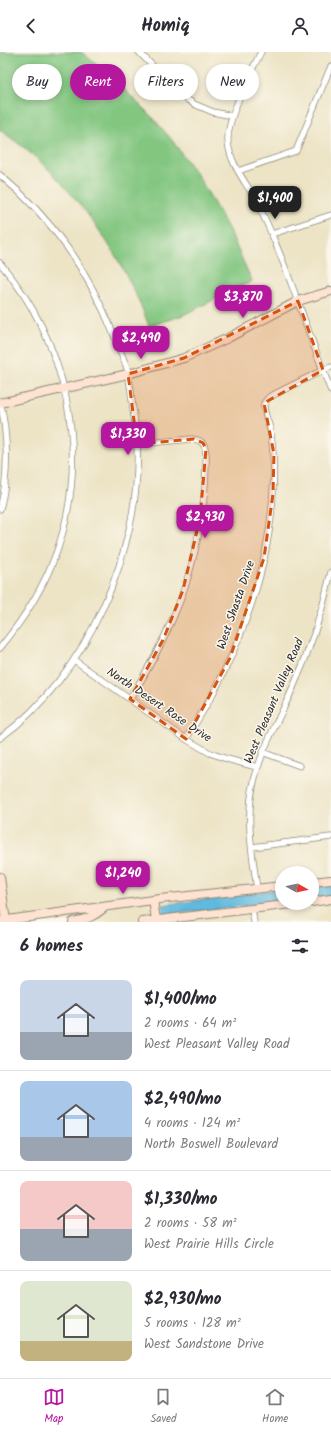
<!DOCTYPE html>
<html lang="en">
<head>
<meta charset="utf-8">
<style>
	body { margin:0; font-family:Kalam,sans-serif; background:#f2f2f3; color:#2b2b33; height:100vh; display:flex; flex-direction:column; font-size:15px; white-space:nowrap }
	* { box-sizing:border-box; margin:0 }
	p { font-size:13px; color:#7c7c81 }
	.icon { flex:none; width:22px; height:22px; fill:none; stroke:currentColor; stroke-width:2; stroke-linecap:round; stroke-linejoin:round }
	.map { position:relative; height:870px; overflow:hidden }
	.panel { display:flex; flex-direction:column; background:#fff; flex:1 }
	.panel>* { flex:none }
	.guide { position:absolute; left:12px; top:12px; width:307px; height:36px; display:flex; gap:8px }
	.needle { width:26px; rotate:98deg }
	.tools { position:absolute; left:275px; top:814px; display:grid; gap:8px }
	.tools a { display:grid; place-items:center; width:44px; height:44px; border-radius:50%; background:#fff; box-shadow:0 2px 6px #0003; font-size:20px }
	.price { position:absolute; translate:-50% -34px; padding:0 9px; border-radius:8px; background:#b5179e; color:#fff; font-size:13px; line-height:26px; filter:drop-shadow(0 1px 2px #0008) }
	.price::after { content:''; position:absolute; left:50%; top:24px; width:12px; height:9px; margin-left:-6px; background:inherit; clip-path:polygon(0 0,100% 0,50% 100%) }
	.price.on { background:#222; color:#fff }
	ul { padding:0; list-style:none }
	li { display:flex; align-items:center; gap:12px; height:100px; padding:0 20px }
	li+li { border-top:1px solid #e1e1e2 }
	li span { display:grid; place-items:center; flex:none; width:112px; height:80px; border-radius:8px; color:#555 }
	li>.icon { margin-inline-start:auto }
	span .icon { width:48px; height:48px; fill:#fffc; stroke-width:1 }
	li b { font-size:17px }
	h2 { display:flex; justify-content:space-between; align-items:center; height:48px; padding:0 20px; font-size:17px }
	.pill { padding:0 14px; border-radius:18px; background:#fff; box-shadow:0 2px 6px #0003; font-size:14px; line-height:36px }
	.pill.on { background:#b5179e; color:#fff }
	header { display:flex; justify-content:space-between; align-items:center; height:52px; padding:0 20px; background:#fff; font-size:18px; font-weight:700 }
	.tab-bar { display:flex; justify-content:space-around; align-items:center; height:56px; border-top:1px solid #e1e1e2; background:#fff; font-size:11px; color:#7c7c81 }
	.tab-bar a { display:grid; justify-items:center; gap:2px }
	.tab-bar .on { color:#b5179e }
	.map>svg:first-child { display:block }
	.green { fill:#82c680; stroke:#567856 }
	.water { fill:#60b9de; stroke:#467284 }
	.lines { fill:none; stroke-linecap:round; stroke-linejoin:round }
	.street-casing { stroke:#8c8878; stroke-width:7 }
	.secondary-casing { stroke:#8c8878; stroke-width:10 }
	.street { stroke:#fff; stroke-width:5.5 }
	.secondary { stroke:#fee3d2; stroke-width:8 }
	.marked { fill:#d5540f; fill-opacity:0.2; stroke:#d5540f; stroke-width:3; stroke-dasharray:8 5; stroke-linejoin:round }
	.labels { text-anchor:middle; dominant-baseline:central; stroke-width:3; stroke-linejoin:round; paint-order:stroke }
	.street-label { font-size:12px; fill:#2b2b2b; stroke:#fbf7ec }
</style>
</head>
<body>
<header><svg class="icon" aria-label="back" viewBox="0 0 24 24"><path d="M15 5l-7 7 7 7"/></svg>Homiq<svg class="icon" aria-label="person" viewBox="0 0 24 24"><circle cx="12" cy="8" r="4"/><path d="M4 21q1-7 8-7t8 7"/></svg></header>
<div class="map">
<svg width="331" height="870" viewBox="0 0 331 870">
	<rect width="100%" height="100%" fill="#fbf7ec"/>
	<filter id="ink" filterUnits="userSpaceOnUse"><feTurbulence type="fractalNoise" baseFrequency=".025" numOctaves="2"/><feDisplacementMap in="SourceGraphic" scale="8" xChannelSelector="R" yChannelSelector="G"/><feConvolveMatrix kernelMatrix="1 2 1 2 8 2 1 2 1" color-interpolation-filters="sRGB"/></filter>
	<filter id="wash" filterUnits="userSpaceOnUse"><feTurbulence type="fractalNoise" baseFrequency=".012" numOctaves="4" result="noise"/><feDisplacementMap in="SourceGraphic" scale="16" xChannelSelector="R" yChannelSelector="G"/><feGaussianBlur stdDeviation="0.9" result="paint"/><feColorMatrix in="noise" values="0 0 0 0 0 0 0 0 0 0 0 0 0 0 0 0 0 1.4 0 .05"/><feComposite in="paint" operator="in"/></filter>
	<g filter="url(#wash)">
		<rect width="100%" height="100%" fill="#ede4c6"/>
		<path class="green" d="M0,0H81L112,25L153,66L171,87L200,127L229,178L252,229L181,264L149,274C127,214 91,159 45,114C33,102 14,88 0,78Z"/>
		<path class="water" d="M331,831V844L312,846V833Z
			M282,837V850L163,863L162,853Z"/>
	</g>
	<g filter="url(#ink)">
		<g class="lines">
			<defs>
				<path id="street" d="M139,0L182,44L194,52L213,60L232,64
					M261,0C250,21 226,68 228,90C230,111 244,128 254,145C260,157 267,170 272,183C294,234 310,287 331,339
					M238,119L296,99L331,14
					M0,123C53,167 88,219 114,283C118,294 123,305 127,316C130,330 132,344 133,358C135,370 137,382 137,393C142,498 86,625 0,686
					M272,182L331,163
					M0,211C67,290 91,401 57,499C44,535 24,567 0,596
					M0,349C8,382 9,424 0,457
					M74,608L186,687L210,701L227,707L257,715
					M130,647C146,621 161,594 173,566C193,521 205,463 206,414C206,407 207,399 204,393C201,388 196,387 191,387L137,392
					M186,687C198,667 211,647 221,626C249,569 270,504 273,440C274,421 274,402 271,383C270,371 263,362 264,351L269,345L323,318L331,315
					M262,700L300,714
					M252,795L331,785
					M257,837C253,807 247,776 251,746C256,706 276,674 292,638C309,601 322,561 331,520
					M252,857L254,870"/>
				<path id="secondary" d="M0,351L128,322L184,306L228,286L298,249L331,239
					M0,825L6,870
					M312,830L331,828
					M153,848L156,868
					M312,850L331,847
					M0,869L160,847L282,834
					M73,870C86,868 94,864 104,856
					M142,870L301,851"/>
			</defs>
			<use href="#street" class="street-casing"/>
			<use href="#secondary" class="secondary-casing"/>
			<use href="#street" class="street"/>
			<use href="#secondary" class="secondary"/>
		</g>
	</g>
	<path class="marked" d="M298,249L323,318L264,351L274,402L273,442L264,506L230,606L186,687L130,647L163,588L183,538L200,466L206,397L203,391L194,387L137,392L128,322L184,306Z"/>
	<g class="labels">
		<g class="street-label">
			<text transform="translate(236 553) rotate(-71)">West Shasta Drive</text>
			<text transform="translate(274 649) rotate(-67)">West Pleasant Valley Road</text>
			<text transform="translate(159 653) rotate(34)">North Desert Rose Drive</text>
		</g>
	</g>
</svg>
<div class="tools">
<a><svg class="needle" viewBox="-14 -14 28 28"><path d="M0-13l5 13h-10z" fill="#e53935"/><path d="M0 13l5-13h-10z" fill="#7c7c81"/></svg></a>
</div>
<b class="price on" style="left:275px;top:168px">$1,400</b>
<b class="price" style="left:243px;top:267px">$3,870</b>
<b class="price" style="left:141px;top:308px">$2,490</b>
<b class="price" style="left:128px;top:404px">$1,330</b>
<b class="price" style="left:205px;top:487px">$2,930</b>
<b class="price" style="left:123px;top:843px">$1,240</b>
<div class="guide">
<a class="pill">Buy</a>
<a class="pill on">Rent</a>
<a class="pill">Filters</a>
<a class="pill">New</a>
</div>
</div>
<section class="panel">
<h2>6 homes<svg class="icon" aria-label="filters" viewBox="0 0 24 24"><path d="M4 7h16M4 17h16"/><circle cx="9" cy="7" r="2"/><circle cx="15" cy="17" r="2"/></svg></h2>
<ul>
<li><span style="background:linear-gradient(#c9d6e8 65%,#9aa5b1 0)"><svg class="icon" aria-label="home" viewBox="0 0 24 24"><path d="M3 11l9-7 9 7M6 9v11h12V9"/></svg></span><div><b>$1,400/mo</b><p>2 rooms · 64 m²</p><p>West Pleasant Valley Road</p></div></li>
<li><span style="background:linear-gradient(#a9c7e8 70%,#9aa5b1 0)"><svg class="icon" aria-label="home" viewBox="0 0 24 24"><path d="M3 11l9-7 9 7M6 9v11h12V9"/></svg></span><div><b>$2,490/mo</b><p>4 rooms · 124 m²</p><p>North Boswell Boulevard</p></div></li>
<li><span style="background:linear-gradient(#f6c9c9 60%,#9aa5b1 0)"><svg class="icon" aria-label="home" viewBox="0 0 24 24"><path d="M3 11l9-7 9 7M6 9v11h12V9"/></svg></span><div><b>$1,330/mo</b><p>2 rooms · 58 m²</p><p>West Prairie Hills Circle</p></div></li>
<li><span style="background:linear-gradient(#dfe7d0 75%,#c2b280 0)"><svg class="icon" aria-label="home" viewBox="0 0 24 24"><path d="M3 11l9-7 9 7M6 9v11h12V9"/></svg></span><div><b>$2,930/mo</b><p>5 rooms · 128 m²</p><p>West Sandstone Drive</p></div></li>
</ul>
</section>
<nav class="tab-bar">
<a class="on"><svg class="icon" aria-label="map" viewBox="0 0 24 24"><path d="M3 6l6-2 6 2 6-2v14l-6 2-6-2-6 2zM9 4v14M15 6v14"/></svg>Map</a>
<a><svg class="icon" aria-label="saved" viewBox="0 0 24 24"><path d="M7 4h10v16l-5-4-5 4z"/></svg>Saved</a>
<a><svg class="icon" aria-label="home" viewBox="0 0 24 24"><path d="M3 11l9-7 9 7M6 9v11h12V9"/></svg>Home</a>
</nav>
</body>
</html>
